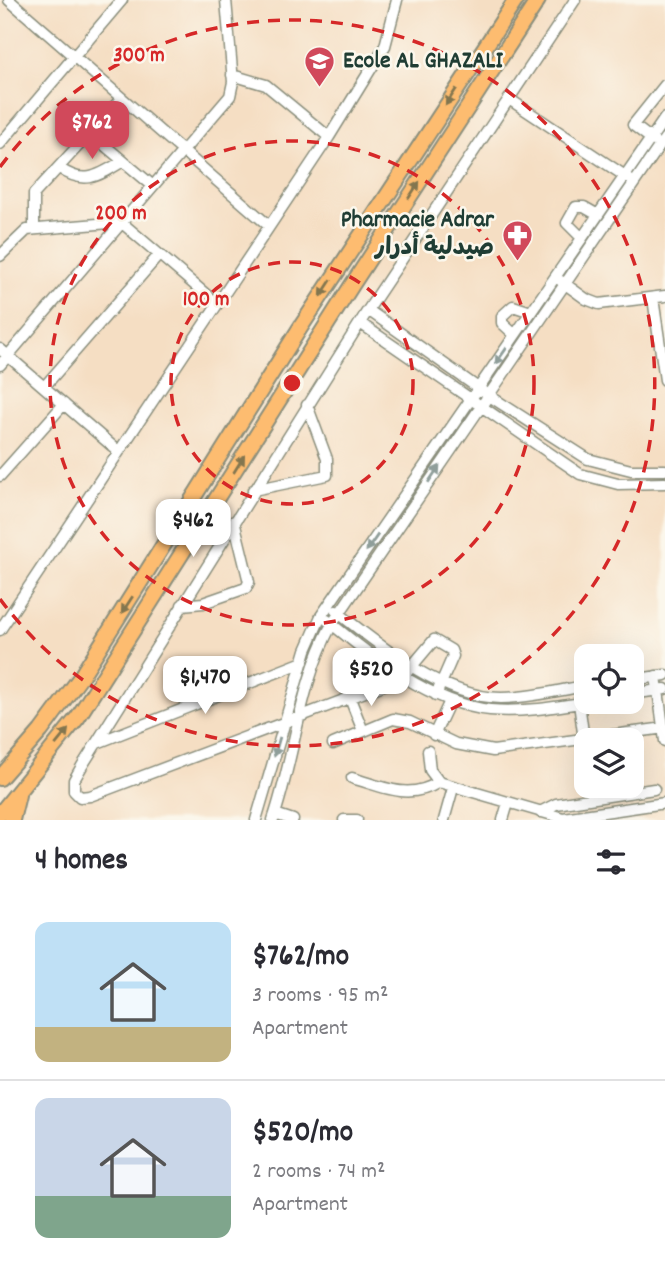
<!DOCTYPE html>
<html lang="en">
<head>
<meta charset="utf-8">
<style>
	body { margin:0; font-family:Dekko,"Playpen Sans Arabic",sans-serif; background:#f7f7f7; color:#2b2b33; height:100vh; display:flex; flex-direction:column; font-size:26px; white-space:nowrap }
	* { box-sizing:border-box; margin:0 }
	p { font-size:23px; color:#7c7c81 }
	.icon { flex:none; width:38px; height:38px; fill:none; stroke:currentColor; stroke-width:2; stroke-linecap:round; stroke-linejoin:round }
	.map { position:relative; height:820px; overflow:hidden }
	.details { display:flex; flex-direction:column; background:#fff; flex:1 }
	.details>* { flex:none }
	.buttons { position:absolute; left:574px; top:644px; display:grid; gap:14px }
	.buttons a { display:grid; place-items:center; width:70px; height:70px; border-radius:14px; background:#fff; box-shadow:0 7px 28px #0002; font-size:35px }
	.price { position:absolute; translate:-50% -60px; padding:0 16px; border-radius:14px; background:#fff; color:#222; font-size:23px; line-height:46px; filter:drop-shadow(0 2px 4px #0008) }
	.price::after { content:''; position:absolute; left:50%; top:42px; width:21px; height:16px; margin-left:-10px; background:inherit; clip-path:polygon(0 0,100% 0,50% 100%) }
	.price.on { background:#d1495b; color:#fff }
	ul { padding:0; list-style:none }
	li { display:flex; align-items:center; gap:21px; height:175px; padding:0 35px }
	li+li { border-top:2px solid #e1e1e2 }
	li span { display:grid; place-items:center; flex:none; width:196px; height:140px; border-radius:14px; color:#555 }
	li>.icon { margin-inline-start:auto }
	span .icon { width:84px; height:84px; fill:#fffc; stroke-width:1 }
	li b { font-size:30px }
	h2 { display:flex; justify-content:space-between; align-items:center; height:84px; padding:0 35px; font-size:30px }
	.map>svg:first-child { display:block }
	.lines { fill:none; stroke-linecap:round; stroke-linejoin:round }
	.minor-casing { stroke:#8a8e7c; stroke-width:13 }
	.highway-casing { stroke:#8a8e7c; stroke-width:18 }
	.minor { stroke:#fff; stroke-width:10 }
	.highway { stroke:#fdbc70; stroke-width:14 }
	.oneway { fill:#83764f }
	.oneway2 { fill:#8f9e9a }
	.ring { fill:none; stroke:#d62828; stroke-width:3.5; stroke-dasharray:12 9 }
	.labels { text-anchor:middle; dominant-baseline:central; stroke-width:5; stroke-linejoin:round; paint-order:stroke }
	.poi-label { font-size:24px; font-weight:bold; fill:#1f3d34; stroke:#fbf7ec; text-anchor:start }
	.centre { fill:#d62828; stroke:#fbf7ec; stroke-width:3.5 }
	.ring-label { font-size:21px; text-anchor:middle; font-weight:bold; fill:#d62828; stroke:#fbf7ec; stroke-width:5; stroke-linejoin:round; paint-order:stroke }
</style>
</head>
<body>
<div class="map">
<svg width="665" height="820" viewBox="0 0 665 820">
	<rect width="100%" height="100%" fill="#fbf7ec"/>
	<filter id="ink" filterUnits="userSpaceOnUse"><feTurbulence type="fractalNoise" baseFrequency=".0143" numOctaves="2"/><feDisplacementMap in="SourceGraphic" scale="14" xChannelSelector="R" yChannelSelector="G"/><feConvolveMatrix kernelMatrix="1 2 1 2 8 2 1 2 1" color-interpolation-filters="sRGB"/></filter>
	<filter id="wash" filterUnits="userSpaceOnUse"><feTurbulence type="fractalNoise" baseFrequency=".00686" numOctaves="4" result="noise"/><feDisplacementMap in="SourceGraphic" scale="28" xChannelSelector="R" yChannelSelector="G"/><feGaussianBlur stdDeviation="1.57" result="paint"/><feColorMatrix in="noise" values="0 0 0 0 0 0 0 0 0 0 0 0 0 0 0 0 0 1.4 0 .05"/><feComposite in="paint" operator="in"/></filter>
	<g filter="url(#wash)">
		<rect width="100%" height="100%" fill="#f5dec3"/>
	</g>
	<g filter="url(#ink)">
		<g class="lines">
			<defs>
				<path id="minor" d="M9,0L268,225
					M232,75L266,85L329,137
					M509,99L628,178
					M91,134L153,186
					M654,141L633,125L665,85
					M0,144L122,0
					M59,168C85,186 98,176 123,161
					M34,229V194L122,98
					M582,238L567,223L576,207H584L598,215
					M0,256L27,230L121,222L216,303
					M561,281L586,299L599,304L665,296
					M653,298L665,380
					M368,310L488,395L588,459L631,470H665
					M360,323L580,474L618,484L665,483
					M515,335L502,323V316L513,306L531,312
					M0,349L118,451
					M0,365L230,96L233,82L226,0
					M44,387L159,255
					M0,476L64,404
					M253,490L327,475V459L307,405
					M182,605L203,603L246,588L249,582L234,521
					M336,611C380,646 442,697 501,698C529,698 558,690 586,686
					M327,620C371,657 432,704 490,710C521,713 555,707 586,702
					M0,630L329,137L385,46L397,0
					M656,676L665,741
					M632,680L665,675
					M632,694L665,689
					M436,695L453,656L451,650L434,640L402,678L90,796L80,797L74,791V780L82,766L368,310L575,0
					M349,696L363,731
					M579,703L584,740
					M434,735L450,701
					M97,743L303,662
					M333,744L393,719L410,722L456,744L493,751L665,728
					M428,751L430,770L439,782L563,818L665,803
					M352,778C384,787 409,801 439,782
					M540,812L556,804L654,789
					M275,814L293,820
					M256,820L306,650L321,616L665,118
					M273,820C295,756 299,685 332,624L665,138
					M344,820H357
					M444,820L453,788
					M503,820L508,803"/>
				<path id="highway" d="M0,778L41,731L80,678L300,328L516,0
					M0,814L78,717L352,285L538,0
					M12,820L18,795"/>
			</defs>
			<use href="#minor" class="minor-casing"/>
			<use href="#highway" class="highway-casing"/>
			<use href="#minor" class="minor"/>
			<use href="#highway" class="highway"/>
		</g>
		<defs><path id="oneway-solid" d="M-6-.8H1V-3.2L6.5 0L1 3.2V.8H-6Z" transform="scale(1.75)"/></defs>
		<g class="oneway">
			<use href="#oneway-solid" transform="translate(451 97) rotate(123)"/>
			<use href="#oneway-solid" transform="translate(414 190) rotate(-57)"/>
			<use href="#oneway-solid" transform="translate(326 288) rotate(123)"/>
			<use href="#oneway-solid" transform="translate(239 464) rotate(-58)"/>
			<use href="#oneway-solid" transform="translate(127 605) rotate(123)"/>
			<use href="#oneway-solid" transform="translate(62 737) rotate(-51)"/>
		</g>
		<g class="oneway2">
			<use href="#oneway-solid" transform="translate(501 356) rotate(125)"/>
			<use href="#oneway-solid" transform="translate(434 474) rotate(-56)"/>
			<use href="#oneway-solid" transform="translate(372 543) rotate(125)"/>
			<use href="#oneway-solid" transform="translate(277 747) rotate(106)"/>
		</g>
	</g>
	<g class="ring">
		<circle cx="292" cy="383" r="121"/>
		<circle cx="292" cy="383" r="242"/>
		<path d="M0 167A363 363 0 1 1 0 599"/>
	</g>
	<defs>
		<symbol id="school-pin" viewBox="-11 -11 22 30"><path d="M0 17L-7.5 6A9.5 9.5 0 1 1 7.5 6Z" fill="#d1495b" stroke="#fbf7ec"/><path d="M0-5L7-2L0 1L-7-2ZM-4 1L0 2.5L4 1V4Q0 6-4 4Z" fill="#fff"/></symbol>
		<symbol id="pharmacy-pin" viewBox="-11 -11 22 30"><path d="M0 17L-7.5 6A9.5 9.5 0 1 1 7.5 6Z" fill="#d1495b" stroke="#fbf7ec"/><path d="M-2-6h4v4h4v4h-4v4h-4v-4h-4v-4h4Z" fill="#fff"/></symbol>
	</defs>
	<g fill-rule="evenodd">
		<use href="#school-pin" x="302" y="44" width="35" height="47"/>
		<use href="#pharmacy-pin" x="500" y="218" width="35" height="47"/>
	</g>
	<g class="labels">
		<g class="poi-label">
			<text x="343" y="62">Ecole AL GHAZALI</text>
			<text x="494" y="221" text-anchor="end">Pharmacie Adrar<tspan x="494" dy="28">صيدلية أدرار</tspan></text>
		</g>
	</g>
	<circle cx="292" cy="383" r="10" class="centre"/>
	<g class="ring-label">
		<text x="139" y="61">300 m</text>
		<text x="121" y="219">200 m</text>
		<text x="206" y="305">100 m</text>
	</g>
</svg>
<div class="buttons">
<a><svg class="icon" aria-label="locate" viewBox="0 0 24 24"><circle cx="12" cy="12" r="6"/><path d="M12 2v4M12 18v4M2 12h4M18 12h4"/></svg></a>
<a><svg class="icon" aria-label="layers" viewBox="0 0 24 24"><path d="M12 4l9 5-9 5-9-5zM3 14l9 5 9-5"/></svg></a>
</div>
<b class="price on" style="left:92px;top:161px">$762</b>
<b class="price" style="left:193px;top:559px">$462</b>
<b class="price" style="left:371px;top:708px">$520</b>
<b class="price" style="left:205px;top:716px">$1,470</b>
</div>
<section class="details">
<h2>4 homes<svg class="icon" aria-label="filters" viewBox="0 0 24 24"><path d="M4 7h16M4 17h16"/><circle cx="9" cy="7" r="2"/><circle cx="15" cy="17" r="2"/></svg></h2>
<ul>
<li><span style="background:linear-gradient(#bfe0f5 75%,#c2b280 0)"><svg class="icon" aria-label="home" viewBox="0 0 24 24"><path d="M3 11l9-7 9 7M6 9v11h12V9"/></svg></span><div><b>$762/mo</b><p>3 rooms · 95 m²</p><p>Apartment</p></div></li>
<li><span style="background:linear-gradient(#c9d6e8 70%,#7fa58c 0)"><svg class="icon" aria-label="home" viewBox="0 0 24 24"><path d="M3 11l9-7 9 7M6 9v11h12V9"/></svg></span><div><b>$520/mo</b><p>2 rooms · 74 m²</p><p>Apartment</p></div></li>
</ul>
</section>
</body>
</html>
